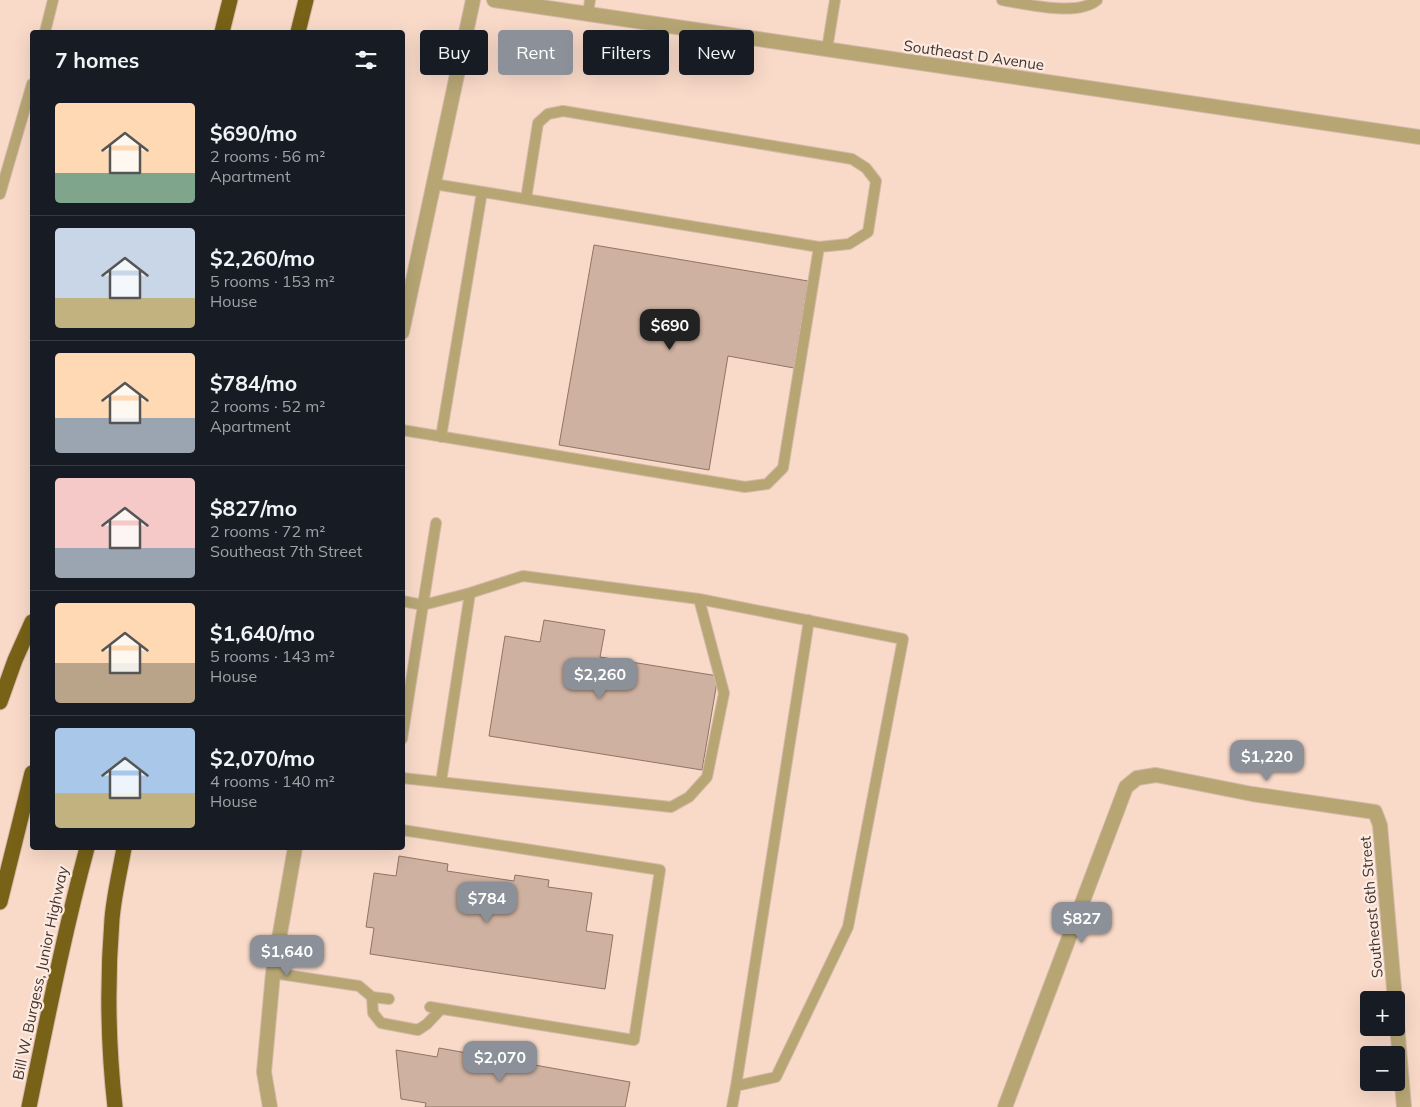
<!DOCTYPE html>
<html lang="en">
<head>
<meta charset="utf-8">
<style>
	body { margin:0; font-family:Mulish,sans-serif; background:#242831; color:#f1f3f6; height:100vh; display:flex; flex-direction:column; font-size:19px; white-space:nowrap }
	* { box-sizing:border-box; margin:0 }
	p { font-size:16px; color:#9ea1a6 }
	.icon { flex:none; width:28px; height:28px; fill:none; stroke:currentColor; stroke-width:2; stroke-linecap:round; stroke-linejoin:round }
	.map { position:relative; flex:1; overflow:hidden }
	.details { position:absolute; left:30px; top:30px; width:375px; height:820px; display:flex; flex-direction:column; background:#171b24; border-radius:5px; box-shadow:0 5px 20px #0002 }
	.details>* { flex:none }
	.top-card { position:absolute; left:420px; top:30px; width:475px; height:45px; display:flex; gap:10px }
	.fabs { position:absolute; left:1360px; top:991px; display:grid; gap:10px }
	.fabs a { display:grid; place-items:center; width:45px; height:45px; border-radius:5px; background:#171b24; box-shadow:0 5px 20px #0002; font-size:25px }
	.price { position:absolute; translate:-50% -42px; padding:0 11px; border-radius:10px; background:#8c9099; color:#fff; font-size:16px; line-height:32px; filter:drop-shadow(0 1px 2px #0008) }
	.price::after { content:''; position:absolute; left:50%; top:30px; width:15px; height:11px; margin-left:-8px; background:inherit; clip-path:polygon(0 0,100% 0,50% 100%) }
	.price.selected { background:#222; color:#fff }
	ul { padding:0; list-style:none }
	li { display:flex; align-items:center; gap:15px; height:125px; padding:0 25px }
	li+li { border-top:1px solid #363941 }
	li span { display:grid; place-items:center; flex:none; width:140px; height:100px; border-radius:5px; color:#555 }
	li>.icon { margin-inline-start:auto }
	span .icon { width:60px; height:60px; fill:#fffc; stroke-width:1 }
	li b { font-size:21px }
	h2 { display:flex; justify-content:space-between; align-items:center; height:60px; padding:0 25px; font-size:21px }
	.tag { padding:0 18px; border-radius:5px; background:#171b24; box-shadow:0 5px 20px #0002; font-size:18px; line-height:45px }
	.tag.selected { background:#8c9099; color:#fff }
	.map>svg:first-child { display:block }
	.building { fill:#ceb1a0; stroke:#8f7465 }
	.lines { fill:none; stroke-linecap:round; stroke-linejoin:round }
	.service-casing { stroke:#d4b9aa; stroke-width:12 }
	.minor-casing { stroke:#d4b9aa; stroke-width:16 }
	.motorway-casing { stroke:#d4b9aa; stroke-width:17 }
	.service { stroke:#b7a674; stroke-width:10 }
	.minor { stroke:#b7a674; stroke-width:14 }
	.motorway { stroke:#786217; stroke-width:15 }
	.labels { text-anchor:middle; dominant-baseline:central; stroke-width:4.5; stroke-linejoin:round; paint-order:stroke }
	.street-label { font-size:15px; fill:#40342e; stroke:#fdeae0 }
</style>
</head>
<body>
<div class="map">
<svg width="1420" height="1107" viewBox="0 0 1420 1107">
	<rect width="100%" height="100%" fill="#f9dac9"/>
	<path class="building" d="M594,245L808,281L794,368L728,356L709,470L559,445Z
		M544,620L605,630L600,657L718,676L702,770L489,736L505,636L540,642Z
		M399,856L448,864L447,871L514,881L515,875L549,880L548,887L592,893L586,931L613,935L605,989L370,954L374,928L366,927L374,873L396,876Z
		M439,1048L630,1082L625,1107H425L426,1103L401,1099L396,1050L437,1057Z"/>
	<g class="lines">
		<defs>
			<path id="service" d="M1002,0C1025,4 1078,17 1097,0
				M588,14L590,0
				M45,32L53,0
				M827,49L835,0
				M434,184L819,247
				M0,194L32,84
				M402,430L745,487L767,484L783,468L819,247L849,244L868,232L876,181L866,168L852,159L563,111L548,114L538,123L526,199
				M441,437L482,192
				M699,599L903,639L848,927L776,1077L736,1086L732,1107
				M402,601L423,605L436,523
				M402,739L423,605L470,593L523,576L699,599L724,693L707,777L689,797L671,807L402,778
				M441,782L470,593
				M402,830L660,870L634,1040L430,1007
				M273,973L359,986L372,997L389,999
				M372,997L373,1013L381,1023L418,1030L427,1024L441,1009
				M736,1086L809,620"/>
			<path id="minor" d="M494,0L1420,137
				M402,332L473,0
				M1396,1013L1404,1107
				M270,1107L264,1072L273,973L295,848
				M1005,1107L1126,787L1137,778L1156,775L1252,794L1375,812L1380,825L1395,1000"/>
			<path id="motorway" d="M222,32L230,0
				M298,32L306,0
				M0,702L15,660L32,622
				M0,902L32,773
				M29,1107C47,1020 64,933 87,848
				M115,1107C108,1045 107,982 112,919C114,895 120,871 124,848"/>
		</defs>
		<use href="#service" class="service-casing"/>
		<use href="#minor" class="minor-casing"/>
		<use href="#motorway" class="motorway-casing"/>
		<use href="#service" class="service"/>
		<use href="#minor" class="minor"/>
		<use href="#motorway" class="motorway"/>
	</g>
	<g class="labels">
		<g class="street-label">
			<text transform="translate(974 55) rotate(8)">Southeast D Avenue</text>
			<text transform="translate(1371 907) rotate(-95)">Southeast 6th Street</text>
			<text transform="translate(40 973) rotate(-78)">Bill W. Burgess, Junior Highway</text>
		</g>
	</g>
</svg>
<div class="fabs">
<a>+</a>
<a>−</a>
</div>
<b class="price selected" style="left:670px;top:351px">$690</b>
<b class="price" style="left:600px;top:700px">$2,260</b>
<b class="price" style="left:1267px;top:782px">$1,220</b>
<b class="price" style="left:487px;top:924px">$784</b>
<b class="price" style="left:1082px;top:944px">$827</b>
<b class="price" style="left:287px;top:977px">$1,640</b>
<b class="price" style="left:500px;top:1083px">$2,070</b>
<div class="top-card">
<a class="tag">Buy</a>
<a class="tag selected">Rent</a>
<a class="tag">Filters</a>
<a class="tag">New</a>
</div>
<section class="details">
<h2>7 homes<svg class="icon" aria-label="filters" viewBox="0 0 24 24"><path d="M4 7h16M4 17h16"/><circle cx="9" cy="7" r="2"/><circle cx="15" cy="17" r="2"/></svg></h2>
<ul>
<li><span style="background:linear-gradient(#ffd9b3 70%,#7fa58c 0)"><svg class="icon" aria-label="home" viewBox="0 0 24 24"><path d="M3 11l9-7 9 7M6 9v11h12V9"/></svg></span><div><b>$690/mo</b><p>2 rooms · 56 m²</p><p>Apartment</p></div></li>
<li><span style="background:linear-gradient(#c9d6e8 70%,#c2b280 0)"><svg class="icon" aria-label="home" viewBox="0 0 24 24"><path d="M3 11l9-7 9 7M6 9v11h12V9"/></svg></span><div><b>$2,260/mo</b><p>5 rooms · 153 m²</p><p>House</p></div></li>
<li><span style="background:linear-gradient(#ffd9b3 65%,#9aa5b1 0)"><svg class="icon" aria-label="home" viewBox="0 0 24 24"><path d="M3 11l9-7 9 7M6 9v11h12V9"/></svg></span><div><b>$784/mo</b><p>2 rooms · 52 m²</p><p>Apartment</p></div></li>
<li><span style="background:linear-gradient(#f6c9c9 70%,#9aa5b1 0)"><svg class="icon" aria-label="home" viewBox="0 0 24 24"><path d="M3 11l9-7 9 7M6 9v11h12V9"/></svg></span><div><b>$827/mo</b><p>2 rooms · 72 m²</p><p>Southeast 7th Street</p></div></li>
<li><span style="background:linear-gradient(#ffd9b3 60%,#b9a48a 0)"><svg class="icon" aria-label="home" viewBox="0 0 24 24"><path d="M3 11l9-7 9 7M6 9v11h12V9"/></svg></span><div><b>$1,640/mo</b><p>5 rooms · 143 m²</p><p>House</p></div></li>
<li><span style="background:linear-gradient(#a9c7e8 65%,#c2b280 0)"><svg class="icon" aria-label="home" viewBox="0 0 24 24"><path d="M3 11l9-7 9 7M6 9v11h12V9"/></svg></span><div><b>$2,070/mo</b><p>4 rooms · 140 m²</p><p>House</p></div></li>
</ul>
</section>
</div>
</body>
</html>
